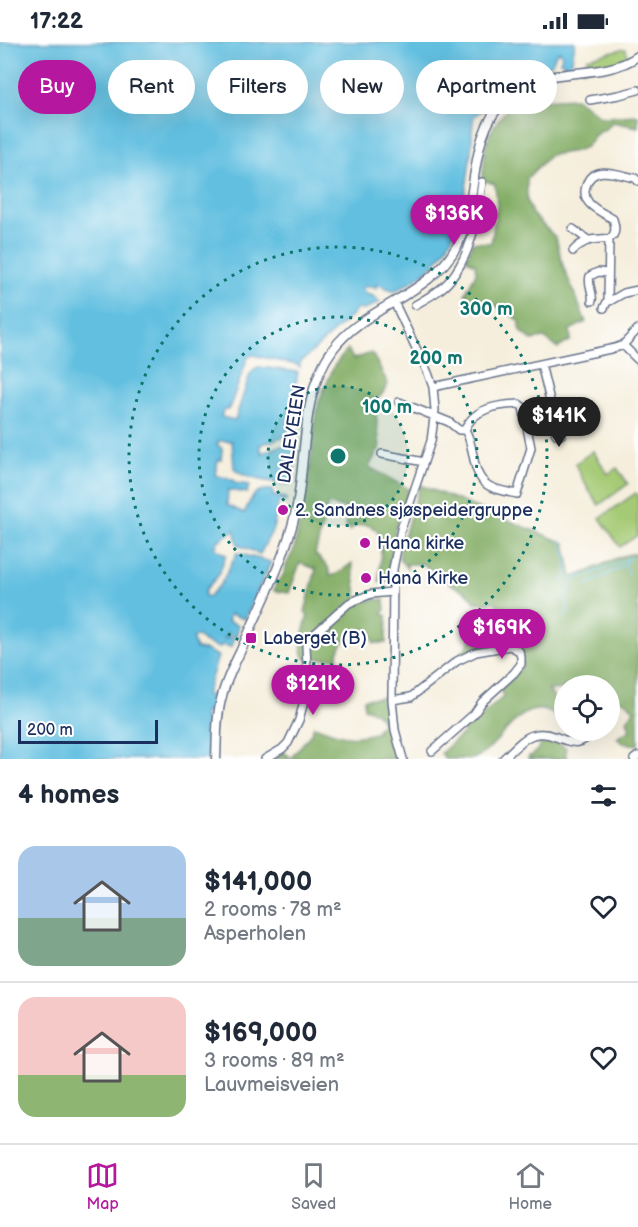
<!DOCTYPE html>
<html lang="en">
<head>
<meta charset="utf-8">
<style>
	body { margin:0; font-family:"Balsamiq Sans",sans-serif; background:#f2f2f3; color:#1f2937; height:100vh; display:flex; flex-direction:column; font-size:22px; white-space:nowrap }
	* { box-sizing:border-box; margin:0 }
	p { font-size:20px; color:#747a83 }
	.icon { flex:none; width:33px; height:33px; fill:none; stroke:currentColor; stroke-width:2; stroke-linecap:round; stroke-linejoin:round }
	.map { position:relative; height:717px; overflow:hidden }
	.drawer { display:flex; flex-direction:column; background:#fff; flex:1 }
	.drawer>* { flex:none }
	.hud { position:absolute; left:18px; top:18px; width:603px; height:54px; display:flex; gap:12px }
	.controls { position:absolute; left:554px; top:633px; display:grid; gap:12px }
	.controls a { display:grid; place-items:center; width:66px; height:66px; border-radius:50%; background:#fff; box-shadow:0 6px 24px #0002; font-size:30px }
	.scale { position:absolute; left:18px; bottom:15px; width:140px; box-sizing:border-box; padding-left:6px; border:3px solid #1b2f5e; border-top:0; font-size:16px; line-height:21px; white-space:nowrap; color:#1b2f5e; -webkit-text-stroke:4px #fff; paint-order:stroke }
	.price { position:absolute; translate:-50% -51px; padding:0 14px; border-radius:21px; background:#b5179e; color:#fff; font-size:20px; line-height:39px; filter:drop-shadow(0 2px 3px #0008) }
	.price::after { content:''; position:absolute; left:50%; top:36px; width:18px; height:14px; margin-left:-9px; background:inherit; clip-path:polygon(0 0,100% 0,50% 100%) }
	.price.selected { background:#222; color:#fff }
	ul { padding:0; list-style:none }
	li { display:flex; align-items:center; gap:18px; height:150px; padding:0 18px }
	li+li { border-top:2px solid #e0e1e3 }
	li span { display:grid; place-items:center; flex:none; width:168px; height:120px; border-radius:18px; color:#555 }
	li>.icon { margin-inline-start:auto }
	span .icon { width:72px; height:72px; fill:#fffc; stroke-width:1 }
	li b { font-size:26px }
	h2 { display:flex; justify-content:space-between; align-items:center; height:72px; padding:0 18px; font-size:26px }
	.chip { padding:0 21px; border-radius:27px; background:#fff; box-shadow:0 6px 24px #0002; font-size:21px; line-height:54px }
	.chip.selected { background:#b5179e; color:#fff }
	.status { display:flex; justify-content:space-between; align-items:center; height:42px; padding:0 30px; background:#fff; direction:ltr }
	.status svg { height:16px; fill:currentColor }
	.menu { display:flex; justify-content:space-around; align-items:center; height:84px; border-top:2px solid #e0e1e3; background:#fff; font-size:16px; color:#747a83 }
	.menu a { display:grid; justify-items:center; gap:3px }
	.menu .selected { color:#b5179e }
	.map>svg:first-child { display:block }
	.green { fill:#a5ca74; stroke:#607c69; stroke-width:1.5 }
	.forest { fill:#84ae66; stroke:#506e62; stroke-width:1.5 }
	.water { fill:#62bfe0; stroke:#3e779f; stroke-width:1.5 }
	.lines { fill:none; stroke-linecap:round; stroke-linejoin:round }
	.stream { stroke:#62bfe0; stroke-width:1.5 }
	.minor-casing { stroke:#67728a; stroke-width:10 }
	.major-casing { stroke:#67728a; stroke-width:11 }
	.minor { stroke:#fff; stroke-width:7 }
	.major { stroke:#fff; stroke-width:8 }
	.ring { fill:none; stroke:#0f766e; stroke-width:3; stroke-dasharray:3 6 }
	.poi-dot { fill:#b5179e; stroke:#fff; stroke-width:2 }
	.labels { text-anchor:middle; dominant-baseline:central; stroke-width:4.5; stroke-linejoin:round; paint-order:stroke }
	.street-label { font-size:18px; fill:#1b2f5e; stroke:#fff }
	.poi-label { font-size:18px; fill:#1b2f5e; stroke:#fff; text-anchor:start }
	.centre { fill:#0f766e; stroke:#fff; stroke-width:3 }
	.ring-label { font-size:18px; text-anchor:middle; font-weight:bold; fill:#0f766e; stroke:#fff; stroke-width:4.5; stroke-linejoin:round; paint-order:stroke }
</style>
</head>
<body>
<div class="status"><b>17:22</b><svg viewBox="0 0 49 12"><path d="M0 12V9h3v3zM5 12V6h3v6zM10 12V3h3v9zM15 12V0h3v12zM26 1h20v11H26zM47 4h2v5h-2z"/></svg></div>
<div class="map">
<svg width="638" height="717" viewBox="0 0 638 717">
	<rect width="100%" height="100%" fill="#fff"/>
	<filter id="ink" filterUnits="userSpaceOnUse"><feTurbulence type="fractalNoise" baseFrequency=".0167" numOctaves="2"/><feDisplacementMap in="SourceGraphic" scale="12" xChannelSelector="R" yChannelSelector="G"/><feConvolveMatrix kernelMatrix="1 2 1 2 8 2 1 2 1" color-interpolation-filters="sRGB"/></filter>
	<filter id="wash" filterUnits="userSpaceOnUse"><feTurbulence type="fractalNoise" baseFrequency=".008" numOctaves="4" result="noise"/><feDisplacementMap in="SourceGraphic" scale="24" xChannelSelector="R" yChannelSelector="G"/><feGaussianBlur stdDeviation="1.35" result="paint"/><feColorMatrix in="noise" values="0 0 0 0 0 0 0 0 0 0 0 0 0 0 0 0 0 1.4 0 .05"/><feComposite in="paint" operator="in"/></filter>
	<g filter="url(#wash)">
		<rect width="100%" height="100%" fill="#f5eedc"/>
		<path class="green" d="M622,7H626L628,15L614,22L582,27V23L588,22L587,16Z
			M593,409L608,432L617,426L628,442L599,463L588,447L575,422Z
			M636,451L638,453V493L620,505L600,476Z"/>
		<path class="forest" d="M531,48L537,58L576,56L601,75L638,73V85L612,80L607,86L596,92L586,105L576,109L550,113L527,136V158L532,172L556,196L563,224L586,280L570,288L571,298L558,306L544,296L532,298L520,289V279C508,273 494,256 480,264L465,252L476,231L475,222L466,217L473,200L491,201L497,164L495,142L482,138C484,125 484,110 487,99C495,76 512,61 531,48Z
			M348,307L353,317L372,311L388,342L381,354L370,359L376,372L380,405L369,425L409,447L395,488L388,539L381,541L379,539C379,518 392,473 353,485L350,489L345,483L350,468L328,462L315,512L328,525L330,534L337,532L352,521L358,559L384,557L385,568L382,571L387,574L386,601H374L370,590L367,587C350,588 340,600 337,616L305,617C298,604 304,587 308,573L305,570L316,527L300,521L289,551L274,549L276,541L283,534L287,521L294,508L310,427L314,383L319,359L334,324Z
			M420,443L565,501L572,535C593,531 621,509 638,512V703L622,701L617,696L630,688L627,678L634,669C627,657 622,657 609,658V644H564V647L549,648L558,662L564,680C558,676 550,669 543,668C513,664 499,708 472,717C464,717 452,717 444,717V715L441,711L464,690V684L475,674L483,673L504,654L500,649L505,641L523,624L518,605L462,613L461,610L468,603L471,594C484,594 487,583 490,572H497V560H475C465,544 457,549 447,539C439,532 436,529 426,525L425,522H407V526L399,517L401,504Z
			M385,649H387L392,698L399,717H269L283,709L291,716L310,693L314,684C341,693 349,699 378,690L377,687L382,682C380,671 374,669 364,666V657L384,655Z
			M537,694L549,696L566,706V717H528L529,714L533,713L540,704Z"/>
		<path class="water" d="M0,0H575L571,24L563,26L565,21L560,19L562,15L560,9L556,12L551,23L538,25L530,33L506,47L487,65L474,74C471,87 473,98 471,111C465,154 463,194 430,226C420,236 407,242 395,249L376,242V247L370,244L363,245L364,251L373,254L380,260L364,268L356,267L353,272L300,321V325L297,323L253,313L248,315L229,367L223,369L221,375L235,378L250,332L254,327L259,325L298,330L287,395L279,396L260,403L262,411L280,404L297,406L290,443C276,440 242,438 234,426L232,399H219L217,402L222,407L221,418H218L215,433L233,438L234,441L249,443L247,451L228,448L227,463L244,471C252,456 253,446 273,448V454L286,456V460L279,459L273,487L260,512L238,503L234,488L217,500V503L214,505L226,513L218,534L206,547L204,553L208,555L221,542L237,511L271,520L245,577L230,572L228,579L239,583L236,595L228,591L224,596L226,597L228,594L234,597L232,605L222,603L219,606L204,600L197,594L192,596L196,607L206,608L218,614L206,653L215,655L211,670L204,671L208,690V717H0Z"/>
		<g class="lines">
			<path class="stream" d="M561,498C566,513 571,527 563,540
				M627,518L625,523L629,533
				M586,543L625,523
				M564,575L568,568L566,555L573,537L586,534L632,515"/>
		</g>
	</g>
	<g filter="url(#ink)">
		<g class="lines">
			<defs>
				<path id="minor" d="M590,58L619,53L638,48
					M573,187L588,198
					M609,197L608,258L610,259L624,251L638,248
					M573,209C580,201 590,197 600,197C603,196 607,198 610,196C617,192 615,183 613,177C605,172 595,168 589,161C585,156 584,150 586,144C592,121 619,133 635,136L638,139
					M592,259C594,250 587,243 590,234L598,230L608,231
					M394,260L428,331L433,345L435,368L431,399L401,487L393,527L392,658L395,688L403,717
					M415,263C427,256 441,249 450,238C472,212 478,172 482,140
					M604,266L608,258
					M623,303L638,318
					M541,322L557,387
					M433,345L615,306L623,303L638,287
					M399,360L449,380L459,388H465
					M519,362L523,365L531,406L517,452C508,450 492,448 485,441C471,429 475,403 465,388C473,366 498,363 519,362Z
					M555.5 390a3.5 3.5 0 1 1 7 0a3.5 3.5 0 1 1-7 0Z
					M382,412L424,420
					M392,658L411,655L457,619L476,610L510,604L519,609L521,615V622L514,631L482,660L474,672L432,709
					M265,717L282,707L288,701L299,678L308,644L306,604L310,596L349,561L371,552L392,550
					M503,717C511,710 522,696 533,693C557,685 575,717 593,688
					M634,717L638,714"/>
				<path id="major" d="M216,717C217,696 216,674 222,654C226,638 234,623 241,608C261,563 285,517 296,469C307,417 300,351 333,307C366,263 430,254 457,204C481,158 465,94 507,56C548,18 597,42 638,14"/>
			</defs>
			<use href="#minor" class="minor-casing"/>
			<use href="#major" class="major-casing"/>
			<use href="#minor" class="minor"/>
			<use href="#major" class="major"/>
		</g>
	</g>
	<circle cx="338" cy="414" r="70" fill="#0f766e" fill-opacity=".12"/>
	<g class="ring">
		<circle cx="338" cy="414" r="70"/>
		<circle cx="338" cy="414" r="139"/>
		<circle cx="338" cy="414" r="209"/>
	</g>
	<g class="poi-dot">
		<circle cx="283" cy="468" r="6"/>
		<circle cx="365" cy="501" r="6"/>
		<circle cx="366" cy="536" r="6"/>
		<rect x="245" y="590" width="12" height="12" rx="3"/>
	</g>
	<g class="labels">
		<g class="street-label">
			<text transform="translate(292 392) rotate(-81)">DALEVEIEN</text>
		</g>
		<g class="poi-label">
			<text x="295" y="468">2. Sandnes sjøspeidergruppe</text>
			<text x="377" y="501">Hana kirke</text>
			<text x="378" y="536">Hana Kirke</text>
			<text x="263" y="596">Laberget (B)</text>
		</g>
	</g>
	<circle cx="338" cy="414" r="9" class="centre"/>
	<g class="ring-label">
		<text x="486" y="273">300 m</text>
		<text x="436" y="322">200 m</text>
		<text x="387" y="371">100 m</text>
	</g>
</svg>
<div class="controls">
<a><svg class="icon" aria-label="locate" viewBox="0 0 24 24"><circle cx="12" cy="12" r="6"/><path d="M12 2v4M12 18v4M2 12h4M18 12h4"/></svg></a>
</div>
<div class="scale">200 m</div>
<b class="price" style="left:454px;top:204px">$136K</b>
<b class="price selected" style="left:559px;top:406px">$141K</b>
<b class="price" style="left:502px;top:618px">$169K</b>
<b class="price" style="left:313px;top:674px">$121K</b>
<div class="hud">
<a class="chip selected">Buy</a>
<a class="chip">Rent</a>
<a class="chip">Filters</a>
<a class="chip">New</a>
<a class="chip">Apartment</a>
</div>
</div>
<section class="drawer">
<h2>4 homes<svg class="icon" aria-label="filters" viewBox="0 0 24 24"><path d="M4 7h16M4 17h16"/><circle cx="9" cy="7" r="2"/><circle cx="15" cy="17" r="2"/></svg></h2>
<ul>
<li><span style="background:linear-gradient(#a9c7e8 60%,#7fa58c 0)"><svg class="icon" aria-label="home" viewBox="0 0 24 24"><path d="M3 11l9-7 9 7M6 9v11h12V9"/></svg></span><div><b>$141,000</b><p>2 rooms · 78 m²</p><p>Asperholen</p></div><svg class="icon" aria-label="heart" viewBox="0 0 24 24"><path d="M12 20l-8-8c-3-5 5-10 8-4 3-6 11-1 8 4z"/></svg></li>
<li><span style="background:linear-gradient(#f6c9c9 65%,#8fb573 0)"><svg class="icon" aria-label="home" viewBox="0 0 24 24"><path d="M3 11l9-7 9 7M6 9v11h12V9"/></svg></span><div><b>$169,000</b><p>3 rooms · 89 m²</p><p>Lauvmeisveien</p></div><svg class="icon" aria-label="heart" viewBox="0 0 24 24"><path d="M12 20l-8-8c-3-5 5-10 8-4 3-6 11-1 8 4z"/></svg></li>
</ul>
</section>
<nav class="menu">
<a class="selected"><svg class="icon" aria-label="map" viewBox="0 0 24 24"><path d="M3 6l6-2 6 2 6-2v14l-6 2-6-2-6 2zM9 4v14M15 6v14"/></svg>Map</a>
<a><svg class="icon" aria-label="saved" viewBox="0 0 24 24"><path d="M7 4h10v16l-5-4-5 4z"/></svg>Saved</a>
<a><svg class="icon" aria-label="home" viewBox="0 0 24 24"><path d="M3 11l9-7 9 7M6 9v11h12V9"/></svg>Home</a>
</nav>
</body>
</html>
